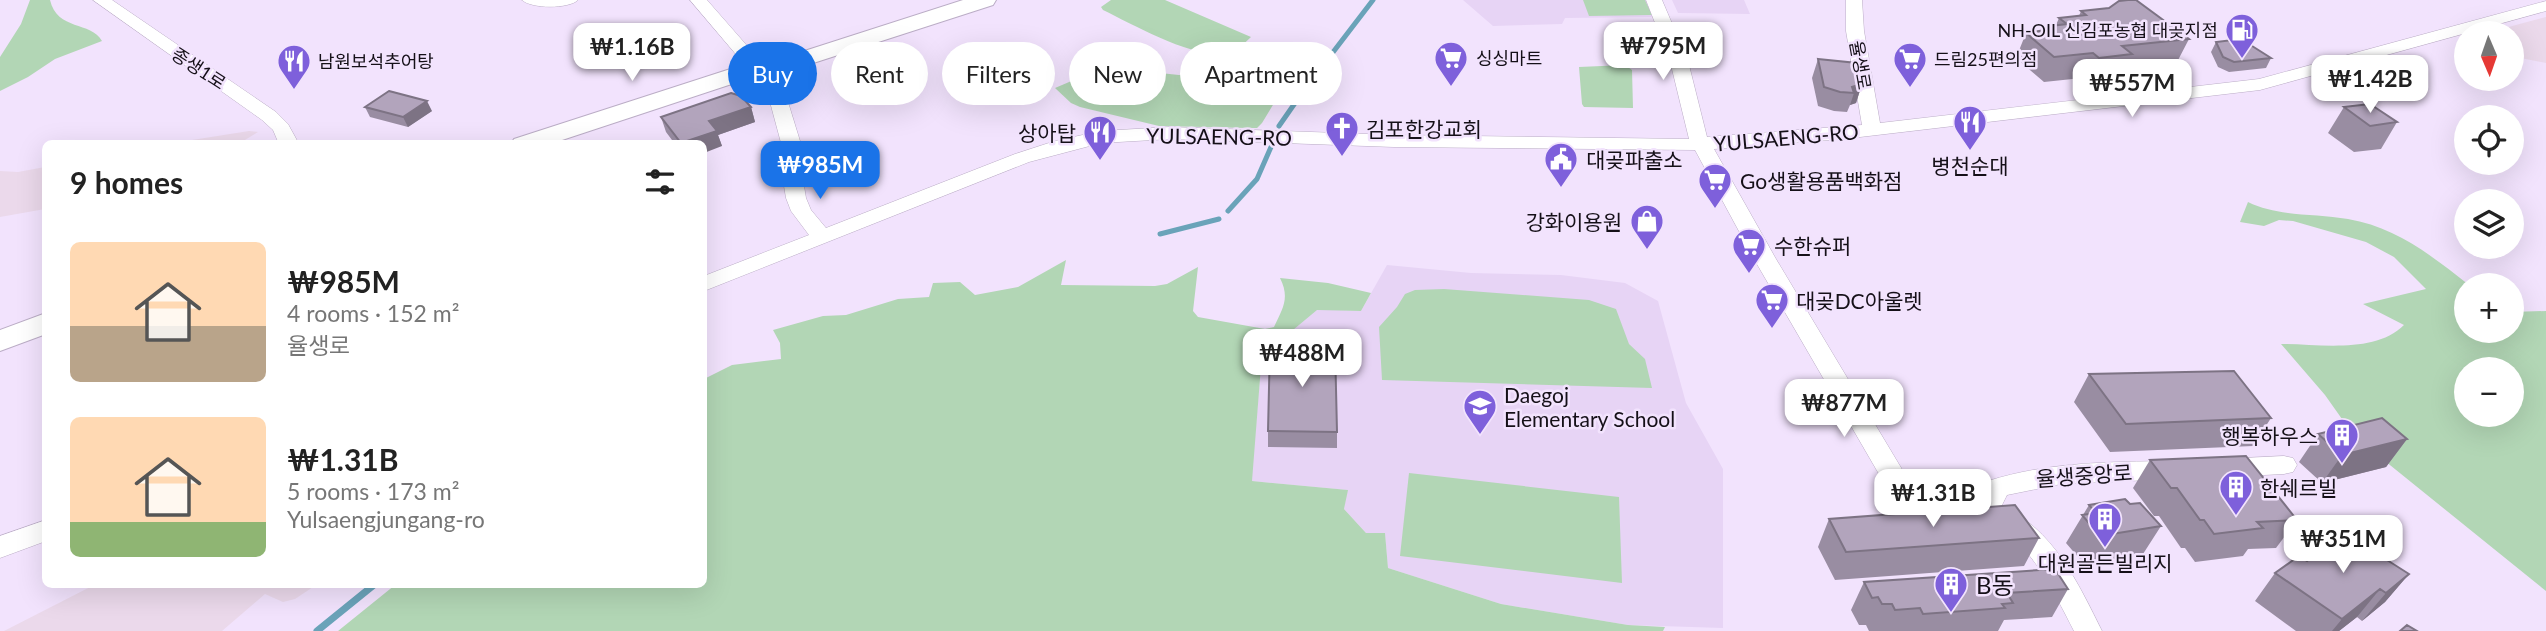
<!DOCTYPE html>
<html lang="en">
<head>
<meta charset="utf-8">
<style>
	body { margin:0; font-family:Lato,"Noto Sans KR",sans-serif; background:#f6f6f6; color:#222; height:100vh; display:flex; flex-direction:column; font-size:26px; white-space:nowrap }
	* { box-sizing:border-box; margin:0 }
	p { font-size:23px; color:#767676 }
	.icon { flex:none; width:38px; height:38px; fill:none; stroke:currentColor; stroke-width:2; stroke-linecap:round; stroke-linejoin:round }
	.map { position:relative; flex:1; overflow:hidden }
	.panel { position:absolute; left:42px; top:140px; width:665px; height:448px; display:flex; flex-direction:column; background:#fff; border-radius:10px; box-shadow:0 7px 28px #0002 }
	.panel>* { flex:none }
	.top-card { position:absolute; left:728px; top:42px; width:665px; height:63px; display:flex; gap:14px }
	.needle { width:46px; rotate:178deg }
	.controls { position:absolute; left:2454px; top:21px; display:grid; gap:14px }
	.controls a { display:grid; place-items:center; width:70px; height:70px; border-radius:50%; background:#fff; box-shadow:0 7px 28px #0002; font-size:35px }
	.price { position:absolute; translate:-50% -60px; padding:0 16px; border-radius:14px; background:#fff; color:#222; font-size:23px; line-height:46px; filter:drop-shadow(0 2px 4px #0008) }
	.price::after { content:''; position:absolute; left:50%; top:42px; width:21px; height:16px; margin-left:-10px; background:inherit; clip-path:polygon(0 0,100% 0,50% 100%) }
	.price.on { background:#1a73e8; color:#fff }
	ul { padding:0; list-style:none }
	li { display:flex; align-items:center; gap:21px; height:175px; padding:0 28px }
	li span { display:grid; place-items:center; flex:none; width:196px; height:140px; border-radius:10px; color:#555 }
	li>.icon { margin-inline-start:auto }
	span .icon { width:84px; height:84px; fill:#fffc; stroke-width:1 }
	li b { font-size:30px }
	h2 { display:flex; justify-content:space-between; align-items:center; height:84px; padding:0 28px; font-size:30px }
	.tag { padding:0 24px; border-radius:32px; background:#fff; box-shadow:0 7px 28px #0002; font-size:24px; line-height:63px }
	.tag.on { background:#1a73e8; color:#fff }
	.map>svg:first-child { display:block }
	.built { fill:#e7d4f5 }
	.industrial { fill:#ebd9eb }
	.green { fill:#b2d6b5; fill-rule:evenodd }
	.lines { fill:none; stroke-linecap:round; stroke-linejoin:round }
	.stream-far1 { stroke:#6aa3b9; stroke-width:5 }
	.stream { stroke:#6aa3b9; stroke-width:7 }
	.minor-casing { stroke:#bbadc6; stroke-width:1 }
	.major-casing { stroke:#bbadc6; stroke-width:2 }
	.minor { fill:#fff; fill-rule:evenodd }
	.major { fill:#fff; fill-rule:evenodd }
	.wall { fill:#998da2 }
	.shaded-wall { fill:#7d7384 }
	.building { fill:#b2a4bc; stroke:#7d7384; stroke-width:2 }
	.labels { text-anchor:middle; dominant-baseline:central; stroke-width:5; stroke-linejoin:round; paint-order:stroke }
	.far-poi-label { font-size:18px; fill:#151018; stroke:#f2e3fd; text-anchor:start }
	.far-street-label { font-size:18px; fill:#151018; stroke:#f2e3fd }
	.poi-label { font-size:21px; fill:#151018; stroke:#f2e3fd; text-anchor:start }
	.street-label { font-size:21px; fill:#151018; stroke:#f2e3fd }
	.near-poi-label { font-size:24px; fill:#151018; stroke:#f2e3fd; text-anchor:start }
</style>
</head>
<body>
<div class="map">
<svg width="2546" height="631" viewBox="0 0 2546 631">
	<rect width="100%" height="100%" fill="#f2e3fd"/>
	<path class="built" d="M1463,0H1647L1654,17L1565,18L1562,24L1493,26Z
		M1672,0H1744L1750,14L1678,13Z
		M1387,265L1471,273L1561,275L1625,283L1658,301L1686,403L1723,469V628L1628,625L1501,604L1388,568L1385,534L1366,533L1344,509L1347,490L1251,481L1261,366L1287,335L1317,309L1361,311Z"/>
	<path class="industrial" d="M2546,17V63L2511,56V33H2486Z
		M249,131L258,132L240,143H173Z
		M45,167V209L0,217V171L18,172Z
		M96,584L119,585H316L295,599L283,602L265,594L222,631H4Z"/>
	<path class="green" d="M30,0H50C57,31 91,21 102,41L55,59L28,77L0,91V57L21,24Z
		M1111,0H1165L1251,37L1234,53C1198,62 1136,26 1103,10L1101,7Z
		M1583,0H1645L1652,15L1589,16Z
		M1625,65L1632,70L1633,108L1584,107L1582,104L1579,67Z
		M1112,68L1179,75L1253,69L1290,77L1262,123L1257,128H1248L1159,126L1080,107L1071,103L1055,88L1095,71Z
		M2248,202C2278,217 2315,213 2348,219C2396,227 2432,256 2469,285H2466V331H2511V312L2546,311V591L2354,436L2325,395L2281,344C2319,344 2375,354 2404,325L2363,304L2426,289L2394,257L2366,242L2293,221L2279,220L2264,226L2240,222ZM2466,369H2511V415H2466Z
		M1066,260L1061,285L1155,286L1167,284L1198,267L1193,311L1198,317L1265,329L1274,327C1283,308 1290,298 1280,278L1328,283L1371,293L1361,311L1317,310L1287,335L1261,366L1252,481L1348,490L1344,509L1366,533H1385L1388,568L1501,604L1628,625L1665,627L1663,631H338L395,585L704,584V379L732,365L781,359L780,343L773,330L823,316L846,315L898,299L929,297L933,283L960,282L975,295L1018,287Z
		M1444,289L1589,300L1616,309L1629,344L1645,359L1652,388L1382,380L1379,327L1397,307L1405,294L1415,290Z
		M1409,473L1619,497L1622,583L1400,556Z"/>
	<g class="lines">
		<path class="stream-far1" d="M1301,94L1373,0
			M1279,126L1295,103
			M1228,211L1257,179L1271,147
			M1160,234L1219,219"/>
		<path class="stream" d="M317,631L375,584"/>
		<defs>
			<path id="minor" d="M93,0H112L276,112L288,124L299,144H279L273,130L262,120Z
				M522,0H578C569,9 531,9 522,0Z
				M690,0H707L763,64L788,102L804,154L802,174L806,198L811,210L826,228L1015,154L1055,141L1101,131L1170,127L1394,135L1689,139L1670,61L1646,0H1662L1688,61L1707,137L1862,125L1846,31V0H1862L1864,31L1880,123L2259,79L2546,1V11L2260,90L1843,139L1714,149L1776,259L1918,496L1978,501L1988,481C2048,462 2109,462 2172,461L2181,463L2185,470L2181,477L2172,479L2061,484L2007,495L2001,507C2052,526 2079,585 2102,631H2074C2053,591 2026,529 1976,520C1951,516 1925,520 1901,512L1754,259L1695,150L1394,147L1170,139L1101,143L1029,162L704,291V276L809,235L791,211L786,198L782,174L784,154L770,102L750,71Z
				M2284,456L2293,458L2297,465L2293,472L2284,474L2223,477L2214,475L2210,468L2214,461L2223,459Z
				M46,520V541L0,558V536Z"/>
			<path id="major" d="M963,0H996L993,5L804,66L762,74L550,144H511L514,139L749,63L792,55Z
				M46,313V334L0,351V330Z"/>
		</defs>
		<use href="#minor" class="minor-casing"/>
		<use href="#major" class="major-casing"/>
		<use href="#minor" class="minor"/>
		<use href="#major" class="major"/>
	</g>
	<path class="wall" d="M2081,11L2189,39L2176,64L2126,69L2121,80L2088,83L2082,78L2044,82L2016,58L2026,33L2040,31L2042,27L2056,25L2059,18L2079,16Z
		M2216,42L2271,58L2266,68L2229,72L2218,67L2211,52Z
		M1818,59L1862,84L1856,103L1850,105L1847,112L1834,111L1818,106L1812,78Z
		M365,107L432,111L408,127L370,117Z
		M751,107L755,122L718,135L722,146L704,144H675L666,132L661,117Z
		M2344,107L2397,122L2381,149L2354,152L2328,133Z
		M2089,374L2271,418L2253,446L2110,452L2074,402Z
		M1268,431L1337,432V448L1268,447Z
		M2318,434L2407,439L2386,467L2322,483L2299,462Z
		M2150,460L2297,520L2276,548L2248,549L2243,556L2195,562L2185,548H2181L2159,516H2154L2133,488Z
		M2130,504L2161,526L2143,554L2084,564L2066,543L2089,505Z
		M1829,519L2039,538L2024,566L1835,580L1818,547Z
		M2307,561L2409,574L2385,602L2362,621L2357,617L2339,631H2296L2255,601L2275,573Z
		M1864,582L2068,589L2052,617L2004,620L1998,631H1869L1866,625H1859L1851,610Z"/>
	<path class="shaded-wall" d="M1862,84L1856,103L1850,105L1854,93L1852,87Z
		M427,101L432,111L408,127L403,117Z
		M751,107L755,122L718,135L722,146L704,153V144L681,143L709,121Z
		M2407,439L2386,467L2322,483L2342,455Z
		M2409,574L2385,602L2362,621L2386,593Z
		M2380,589L2357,617L2339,631H2332L2342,619Z"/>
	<path class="building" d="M2128,0H2136L2189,39L2122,46L2132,54L2099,58L2093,53L2054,57L2026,33L2046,30L2042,27L2067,24L2059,18L2086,15L2081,11L2109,8L2119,1Z
		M2241,39L2271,58L2234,62L2223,57L2216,42Z
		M1818,59L1857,63L1862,84L1852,87L1854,93L1840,92L1824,87Z
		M389,91L427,101L403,117L365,107Z
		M731,93L741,96L751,107L709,121L717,131L681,143L661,117Z
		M2370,104L2397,122L2370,126L2344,107Z
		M1270,345L1335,346L1337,432L1268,431Z
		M2234,371L2271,418L2126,424L2089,374Z
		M2382,418L2407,439L2342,455L2318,434Z
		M2246,456L2297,520L2257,522L2263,528L2214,534L2204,520H2200L2177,488H2171L2150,460Z
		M2125,499L2130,504L2140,503L2161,526L2100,536L2082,515L2096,513L2089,505Z
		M2015,505L2039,538L1846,552L1829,519Z
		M2343,532L2409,574L2386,593L2380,589L2342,619L2275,573L2299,556L2307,561Z
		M2055,569L2068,589L2007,593L2013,603L2002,604L2005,608L1923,614L1920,608L1895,610L1892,604H1882L1878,597L1872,598L1864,582Z
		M2407,625L2417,631H2400Z"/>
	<defs>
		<symbol id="fuel-pin" viewBox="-11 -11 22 30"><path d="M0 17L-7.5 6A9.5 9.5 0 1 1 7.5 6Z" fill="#7e60db" stroke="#f2e3fd"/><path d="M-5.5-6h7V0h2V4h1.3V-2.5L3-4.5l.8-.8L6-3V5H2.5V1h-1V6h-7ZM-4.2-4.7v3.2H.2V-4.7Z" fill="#fff"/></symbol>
		<symbol id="supermarket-pin" viewBox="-11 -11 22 30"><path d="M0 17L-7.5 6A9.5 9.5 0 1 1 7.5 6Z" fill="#7e60db" stroke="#f2e3fd"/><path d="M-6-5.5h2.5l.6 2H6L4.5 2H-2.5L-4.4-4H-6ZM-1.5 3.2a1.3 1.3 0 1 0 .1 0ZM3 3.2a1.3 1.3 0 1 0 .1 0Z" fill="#fff"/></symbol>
		<symbol id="restaurant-pin" viewBox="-11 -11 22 30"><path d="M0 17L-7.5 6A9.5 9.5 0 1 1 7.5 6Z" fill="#7e60db" stroke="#f2e3fd"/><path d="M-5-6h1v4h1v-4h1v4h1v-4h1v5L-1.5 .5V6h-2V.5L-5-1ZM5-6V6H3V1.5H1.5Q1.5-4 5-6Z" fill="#fff"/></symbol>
		<symbol id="church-pin" viewBox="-11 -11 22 30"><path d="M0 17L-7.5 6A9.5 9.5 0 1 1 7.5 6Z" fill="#7e60db" stroke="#f2e3fd"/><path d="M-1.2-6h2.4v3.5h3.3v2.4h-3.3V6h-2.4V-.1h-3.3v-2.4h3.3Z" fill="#fff"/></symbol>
		<symbol id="civic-pin" viewBox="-11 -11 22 30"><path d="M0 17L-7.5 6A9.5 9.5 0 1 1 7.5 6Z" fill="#7e60db" stroke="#f2e3fd"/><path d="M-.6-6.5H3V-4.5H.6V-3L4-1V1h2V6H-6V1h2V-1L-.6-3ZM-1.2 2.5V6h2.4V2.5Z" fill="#fff"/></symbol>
		<symbol id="shop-pin" viewBox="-11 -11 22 30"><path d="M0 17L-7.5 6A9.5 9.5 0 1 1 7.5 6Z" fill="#7e60db" stroke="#f2e3fd"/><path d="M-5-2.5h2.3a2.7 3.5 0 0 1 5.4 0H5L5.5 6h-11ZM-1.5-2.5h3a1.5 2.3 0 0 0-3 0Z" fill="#fff"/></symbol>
		<symbol id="school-pin" viewBox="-11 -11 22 30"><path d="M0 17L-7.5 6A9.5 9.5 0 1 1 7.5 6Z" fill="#7e60db" stroke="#f2e3fd"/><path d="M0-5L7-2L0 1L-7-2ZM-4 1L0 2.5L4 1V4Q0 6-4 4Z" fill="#fff"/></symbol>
		<symbol id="building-pin" viewBox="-11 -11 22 30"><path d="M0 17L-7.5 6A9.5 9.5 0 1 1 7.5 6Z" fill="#7e60db" stroke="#f2e3fd"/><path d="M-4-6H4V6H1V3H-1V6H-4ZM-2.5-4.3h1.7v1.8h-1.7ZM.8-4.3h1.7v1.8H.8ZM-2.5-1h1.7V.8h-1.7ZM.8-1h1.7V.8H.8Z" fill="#fff"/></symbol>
	</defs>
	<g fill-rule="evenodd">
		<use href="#fuel-pin" x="2223" y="11" width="38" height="52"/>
		<use href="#supermarket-pin" x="1432" y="39" width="38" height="52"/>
		<use href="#supermarket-pin" x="1891" y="40" width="38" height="52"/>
		<use href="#restaurant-pin" x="275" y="42" width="38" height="52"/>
		<use href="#restaurant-pin" x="1951" y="103" width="38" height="52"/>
		<use href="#church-pin" x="1323" y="109" width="38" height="52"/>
		<use href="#restaurant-pin" x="1081" y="113" width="38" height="52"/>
		<use href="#civic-pin" x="1542" y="140" width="38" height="52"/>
		<use href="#supermarket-pin" x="1696" y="161" width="38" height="52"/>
		<use href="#shop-pin" x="1628" y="202" width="38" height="52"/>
		<use href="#supermarket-pin" x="1730" y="226" width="38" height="52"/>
		<use href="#supermarket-pin" x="1753" y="281" width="38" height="52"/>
		<use href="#school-pin" x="1461" y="387" width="38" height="52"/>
		<use href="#building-pin" x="2323" y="416" width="38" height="52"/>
		<use href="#building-pin" x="2217" y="468" width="38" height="52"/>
		<use href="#building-pin" x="2086" y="500" width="38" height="52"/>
		<use href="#building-pin" x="1932" y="565" width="38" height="52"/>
	</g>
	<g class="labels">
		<g class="far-poi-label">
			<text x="2218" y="30" text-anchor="end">NH-OIL 신김포농협 대곶지점</text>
			<text x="1476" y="58">싱싱마트</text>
			<text x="1934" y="59">드림25편의점</text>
			<text x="318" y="61">남원보석추어탕</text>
		</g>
		<g class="far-street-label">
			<text transform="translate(1861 65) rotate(80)">율생로</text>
			<text transform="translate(199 68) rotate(33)">종생1로</text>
		</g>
		<g class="poi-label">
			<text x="1366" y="128">김포한강교회</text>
			<text x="1076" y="132" text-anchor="end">상아탑</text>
			<text x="1586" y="159">대곶파출소</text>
			<text x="1970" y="165" text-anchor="middle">병천순대</text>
			<text x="1740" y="180">Go생활용품백화점</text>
			<text x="1622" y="221" text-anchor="end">강화이용원</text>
			<text x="1774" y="245">수한슈퍼</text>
			<text x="1796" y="300">대곶DC아울렛</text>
			<text x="1504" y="394">Daegoj<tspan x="1504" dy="24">Elementary School</tspan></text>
			<text x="2318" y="435" text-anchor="end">행복하우스</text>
			<text x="2260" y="487">한쉐르빌</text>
			<text x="2105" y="562" text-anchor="middle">대원골든빌리지</text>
		</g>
		<g class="street-label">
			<text transform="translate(1219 136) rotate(1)">YULSAENG-RO</text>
			<text transform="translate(1786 137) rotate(-5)">YULSAENG-RO</text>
			<text transform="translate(2084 475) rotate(-4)">율생중앙로</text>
		</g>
		<g class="near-poi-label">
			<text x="1976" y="584">B동</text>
		</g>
	</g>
</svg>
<div class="controls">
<a><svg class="needle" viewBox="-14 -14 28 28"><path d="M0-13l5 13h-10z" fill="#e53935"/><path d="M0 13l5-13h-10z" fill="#767676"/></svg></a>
<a><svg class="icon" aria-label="locate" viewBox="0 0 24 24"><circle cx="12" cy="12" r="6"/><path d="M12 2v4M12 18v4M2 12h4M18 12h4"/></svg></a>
<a><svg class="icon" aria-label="layers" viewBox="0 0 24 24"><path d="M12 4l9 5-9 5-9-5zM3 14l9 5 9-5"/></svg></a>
<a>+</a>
<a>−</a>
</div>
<b class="price" style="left:1663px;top:82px">₩795M</b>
<b class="price" style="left:632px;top:83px">₩1.16B</b>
<b class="price" style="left:2370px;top:115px">₩1.42B</b>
<b class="price" style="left:2132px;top:119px">₩557M</b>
<b class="price on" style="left:820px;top:201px">₩985M</b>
<b class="price" style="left:1302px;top:389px">₩488M</b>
<b class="price" style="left:1844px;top:439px">₩877M</b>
<b class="price" style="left:1933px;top:529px">₩1.31B</b>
<b class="price" style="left:2343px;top:575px">₩351M</b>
<div class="top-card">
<a class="tag on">Buy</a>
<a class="tag">Rent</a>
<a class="tag">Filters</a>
<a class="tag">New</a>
<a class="tag">Apartment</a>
</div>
<section class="panel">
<h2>9 homes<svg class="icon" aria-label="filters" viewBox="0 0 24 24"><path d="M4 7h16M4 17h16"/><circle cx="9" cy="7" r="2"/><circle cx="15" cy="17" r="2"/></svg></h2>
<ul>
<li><span style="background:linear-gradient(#ffd9b3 60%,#b9a48a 0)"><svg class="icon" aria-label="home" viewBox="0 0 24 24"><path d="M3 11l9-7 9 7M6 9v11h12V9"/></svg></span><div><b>₩985M</b><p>4 rooms · 152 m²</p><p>율생로</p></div></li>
<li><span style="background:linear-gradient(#ffd9b3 75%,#8fb573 0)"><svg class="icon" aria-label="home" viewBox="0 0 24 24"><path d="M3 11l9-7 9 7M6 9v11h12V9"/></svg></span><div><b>₩1.31B</b><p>5 rooms · 173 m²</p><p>Yulsaengjungang-ro</p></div></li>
</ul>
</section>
</div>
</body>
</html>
